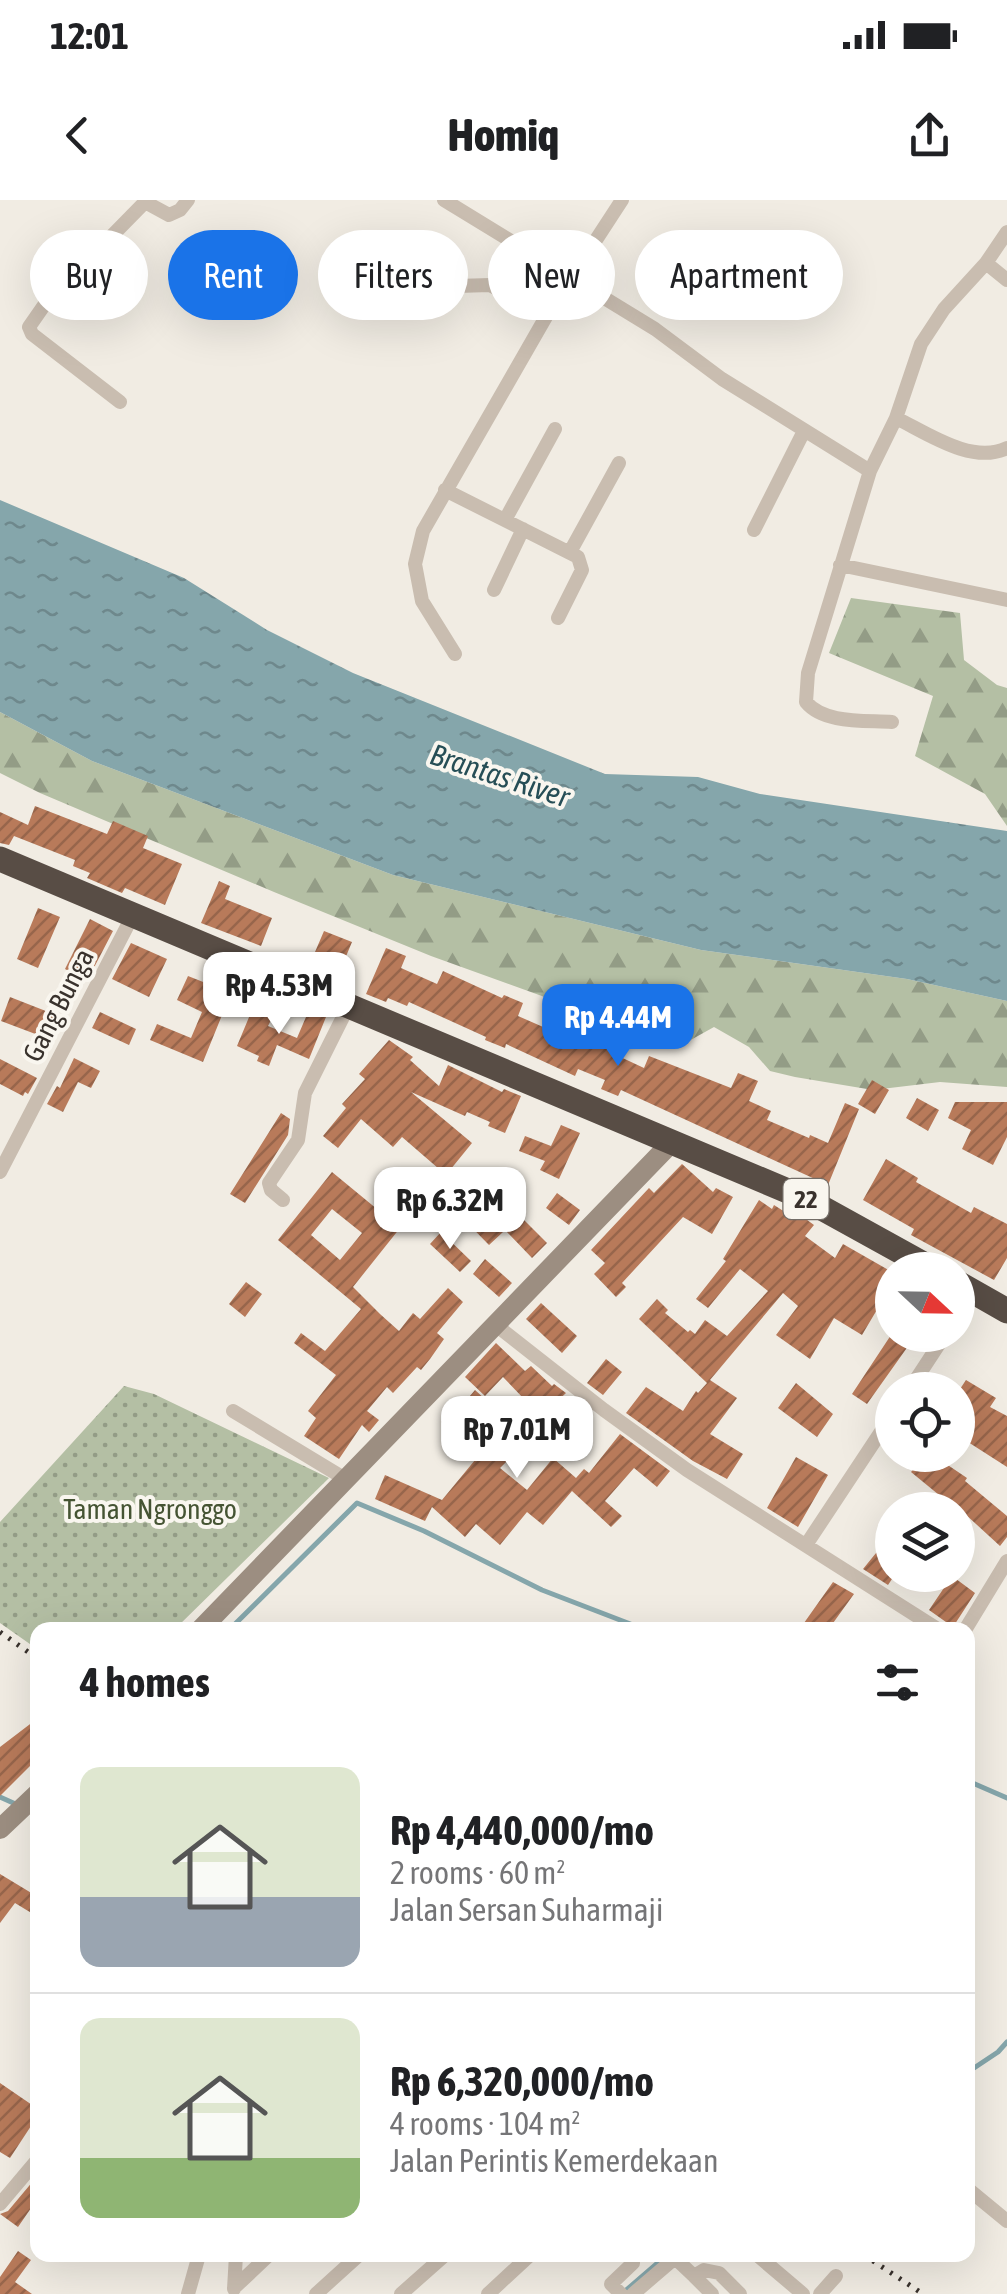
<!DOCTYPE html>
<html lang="en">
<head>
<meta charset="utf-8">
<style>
	body { margin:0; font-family:"Asap Condensed",sans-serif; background:#f2f2f2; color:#202124; height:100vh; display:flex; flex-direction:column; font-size:38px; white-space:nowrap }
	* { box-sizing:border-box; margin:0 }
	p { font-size:32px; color:#757577 }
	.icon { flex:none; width:55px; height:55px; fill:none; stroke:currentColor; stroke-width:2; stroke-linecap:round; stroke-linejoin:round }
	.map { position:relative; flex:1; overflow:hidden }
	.sheet { position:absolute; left:30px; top:1422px; width:945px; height:640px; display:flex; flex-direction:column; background:#fff; border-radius:20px; box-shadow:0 10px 40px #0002 }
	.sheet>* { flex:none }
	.top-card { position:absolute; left:30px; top:30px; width:948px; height:90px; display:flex; gap:20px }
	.needle { width:65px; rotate:112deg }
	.buttons { position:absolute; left:875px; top:1052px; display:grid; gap:20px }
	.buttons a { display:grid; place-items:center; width:100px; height:100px; border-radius:50%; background:#fff; box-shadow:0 10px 40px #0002; font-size:50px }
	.price { position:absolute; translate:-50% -85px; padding:0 22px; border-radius:20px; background:#fff; color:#222; font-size:32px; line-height:65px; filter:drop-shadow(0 2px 5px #0008) }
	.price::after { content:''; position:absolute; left:50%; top:60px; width:30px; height:22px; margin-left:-15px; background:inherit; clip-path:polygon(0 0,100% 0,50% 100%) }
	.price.selected { background:#1a73e8; color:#fff }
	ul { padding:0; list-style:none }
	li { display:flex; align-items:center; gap:30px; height:250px; padding:0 50px }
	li+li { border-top:2px solid #e0e0e0 }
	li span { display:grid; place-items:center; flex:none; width:280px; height:200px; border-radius:20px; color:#555 }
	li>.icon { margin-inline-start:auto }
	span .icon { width:120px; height:120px; fill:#fffc; stroke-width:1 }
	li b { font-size:42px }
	h2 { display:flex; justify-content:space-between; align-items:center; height:120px; padding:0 50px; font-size:42px }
	.pill { padding:0 35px; border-radius:45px; background:#fff; box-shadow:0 10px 40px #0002; font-size:35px; line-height:90px }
	.pill.selected { background:#1a73e8; color:#fff }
	.status { display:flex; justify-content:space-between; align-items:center; height:70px; padding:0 50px; background:#fff; direction:ltr }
	.status svg { height:28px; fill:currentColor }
	header { display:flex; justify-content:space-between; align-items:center; height:130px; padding:0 50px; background:#fff; font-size:45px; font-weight:800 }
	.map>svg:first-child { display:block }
	.forest { fill:url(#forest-firs) }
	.park { fill:url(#park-dots) }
	.water { fill:url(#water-ripples) }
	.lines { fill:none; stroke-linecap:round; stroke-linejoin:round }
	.stream { stroke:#85a6ab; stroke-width:5 }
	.building { fill:url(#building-hatch); fill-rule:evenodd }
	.street { stroke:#c9bdb0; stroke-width:14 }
	.secondary { stroke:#9c8e81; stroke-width:20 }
	.highway { stroke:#584d45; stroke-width:25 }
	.rail { stroke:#39322d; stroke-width:5; stroke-dasharray:2.5 8; stroke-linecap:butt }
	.labels { text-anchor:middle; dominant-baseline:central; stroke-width:8; stroke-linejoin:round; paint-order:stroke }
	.shield { fill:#f9f6ef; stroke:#736d67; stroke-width:2.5 }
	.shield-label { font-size:25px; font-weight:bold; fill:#39322d }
	.street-label { font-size:28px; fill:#39322d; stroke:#f9f6ef }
	.park-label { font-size:28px; fill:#455433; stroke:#f9f6ef }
	.water-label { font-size:30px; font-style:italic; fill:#264e56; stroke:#f9f6ef }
</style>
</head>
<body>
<div class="status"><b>12:01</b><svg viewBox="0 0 49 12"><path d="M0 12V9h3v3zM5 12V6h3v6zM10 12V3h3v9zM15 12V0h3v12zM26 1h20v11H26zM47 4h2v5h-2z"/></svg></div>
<header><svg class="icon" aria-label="back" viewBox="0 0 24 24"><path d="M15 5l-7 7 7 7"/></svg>Homiq<svg class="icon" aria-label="share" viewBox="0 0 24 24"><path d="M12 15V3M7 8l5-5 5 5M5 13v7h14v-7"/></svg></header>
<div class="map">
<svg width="1007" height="2094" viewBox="0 0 1007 2094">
	<defs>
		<pattern id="forest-firs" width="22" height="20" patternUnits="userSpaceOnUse" patternTransform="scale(2.5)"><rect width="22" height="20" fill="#b4bfa4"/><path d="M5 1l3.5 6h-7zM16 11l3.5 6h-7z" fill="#939c86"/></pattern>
		<pattern id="park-dots" width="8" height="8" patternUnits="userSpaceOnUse" patternTransform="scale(2.5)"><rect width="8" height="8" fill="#b4bfa4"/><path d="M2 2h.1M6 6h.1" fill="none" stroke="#939c86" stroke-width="1.8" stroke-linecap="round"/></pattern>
		<pattern id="water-ripples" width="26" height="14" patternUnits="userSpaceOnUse" patternTransform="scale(2.5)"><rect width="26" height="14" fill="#85a6ab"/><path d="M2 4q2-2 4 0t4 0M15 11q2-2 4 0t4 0" fill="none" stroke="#6e888c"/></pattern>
		<pattern id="building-hatch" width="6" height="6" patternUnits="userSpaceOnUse" patternTransform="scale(2.5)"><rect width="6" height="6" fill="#b87a5a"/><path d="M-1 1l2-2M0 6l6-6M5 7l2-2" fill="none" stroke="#97654b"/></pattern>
	</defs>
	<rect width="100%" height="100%" fill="#f1ece3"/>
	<path class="forest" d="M851,398L960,413L964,460L997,485L1007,488V626L985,594L915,556L933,496L829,453Z
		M0,512L92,561L393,675L701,750L907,779L1007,801V887L940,882L873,890L795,877L770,871L749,847L714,827L687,842L656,844L575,808L431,756L274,692L40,593L0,573Z"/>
	<path class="park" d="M124,1186L154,1194L329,1278L174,1430H38L37,1449L0,1423V1322Z"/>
	<path class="water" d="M0,300L184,378L267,430L353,473L605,574L698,577L760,594L1007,631V801L907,779L701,750L393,675L92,561L0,512Z"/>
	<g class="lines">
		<path class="stream" d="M229,1430L357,1303L424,1331L542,1390L646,1430
			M968,1581L1007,1598
			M0,1597L20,1606
			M968,1872L998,1852L1007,1842
			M624,2092L667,2055"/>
	</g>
	<path class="building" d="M35,606L107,634L113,621L148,636L143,648L182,664L165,705L125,688L122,693L87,678L90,673L73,666L75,660L14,636L9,645L0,643V612L28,625Z
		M219,681L230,686L225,699L272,718L261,746L201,723Z
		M38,708L60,717L38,768L17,759Z
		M90,719L113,731L87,781L65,769Z
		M324,731L352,742L337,778L309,766Z
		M131,743L167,759L149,797L112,779Z
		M386,748L406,756L401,768L437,784L443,771L502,798L504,795L523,803L518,816L550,830L554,821L568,827L565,835L591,846L595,836L617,846L614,854L644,868L649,856L731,888L738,873L758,881L749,901L771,911L767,920L809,938L810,935L828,943L845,903L859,909L828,985L621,890L618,896L601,889L605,880L578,869L575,876L506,844L505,848L485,840L486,837L409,802L407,806L388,798L386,802L366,794Z
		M188,776L231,793L203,862L150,840L157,824L191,838L202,812L177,800Z
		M10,797L56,815L46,838L1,821Z
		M252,810L272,818L268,826L297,838L309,810L326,817L309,859L277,845L269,866L257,861L259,856L237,846Z
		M100,812L136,829L129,845L92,828Z
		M389,840L413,857L410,860L439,886L448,865L502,892L504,889L521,896L505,933L488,926L490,922L467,912L465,916L411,892L472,943L446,975L402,937L393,947L361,919L338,948L323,936L346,908L342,904L365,879L359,874Z
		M74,858L100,871L91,888L78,882L63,912L47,904L57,886L60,888Z
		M0,859L37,878L28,894L25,892L23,896L0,884Z
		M872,880L889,890L875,914L858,904Z
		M917,898L939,910L928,931L906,918Z
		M955,902H1007V937L993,965L962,949L971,930L948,918Z
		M281,913L290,919L288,935L245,1003L230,994Z
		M561,925L580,933L559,979L540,970L545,961L519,951L525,936L551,946Z
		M886,959L918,978L916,982L971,1013L974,1007L1007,1024V1058L994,1080L911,1035L914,1029L863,1000Z
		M682,964L713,992L716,988L733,997L712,1034L683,1017L622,1083L626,1087L616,1097L594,1074L605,1063L591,1050L649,988L654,993Z
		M332,972L400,1028L353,1087L380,1114L399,1131L413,1113L420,1119L448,1088L463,1102L437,1133L444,1139L430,1159L421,1170L417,1167L393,1193L387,1187L367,1211L379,1220L369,1232L362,1225L339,1259L304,1236L316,1218L308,1211L336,1175L294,1143L301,1133L325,1151L361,1109L278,1040ZM332,1009L362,1033L340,1060L311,1035Z
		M456,983L503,1032L489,1045L442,997Z
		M557,993L580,1010L569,1025L546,1008Z
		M759,1000L772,1009L774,1005L796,1019L799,1014L814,1025L805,1036L835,1058L843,1044L892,1072V1117L878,1108L862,1135L834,1118L810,1159L776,1135L798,1106L783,1093L710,1180L737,1198L710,1234L743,1254L727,1279L693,1261L626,1213L646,1187L683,1211L696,1191L698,1193L707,1183L639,1119L657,1099L668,1110L665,1113L688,1132L690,1130L695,1134L705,1120L727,1136L768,1091L740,1069L708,1108L696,1099L726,1061L723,1059Z
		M520,1016L547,1043L532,1058L506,1031Z
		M441,1032L471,1061L460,1072L430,1044Z
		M485,1059L512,1083L499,1097L473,1074Z
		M246,1082L262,1094L245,1117L229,1104Z
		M541,1103L577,1136L562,1153L526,1119Z
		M891,1135H916L867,1204L852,1194Z
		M496,1143L525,1171L531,1166L552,1186L554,1184L566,1193L550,1208L582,1235L571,1248L503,1177L485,1196L465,1177Z
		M606,1159L622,1172L603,1195L587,1183Z
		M966,1180L996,1198L990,1207L1007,1216V1267L968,1242L958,1258V1192Z
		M796,1183L833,1214L817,1237L778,1208Z
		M475,1190L486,1200L469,1218L493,1238L507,1218L530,1238L500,1268L527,1290L553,1258L576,1278L584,1269L589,1273L620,1234L670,1271L657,1287L634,1268L605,1301L622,1316L611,1327L572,1291L543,1325L527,1312L500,1345L476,1324L465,1337L432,1307L425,1321L375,1299L385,1275L442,1300L480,1254L441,1222L455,1205L459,1209Z
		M926,1255H933L967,1278L965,1281L1007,1316V1337L1000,1346L952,1302L950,1304L911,1272Z
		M796,1257L828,1275L798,1327L767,1308Z
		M885,1342L892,1347V1379L888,1385L863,1369Z
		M952,1376L975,1393L953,1427L929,1410Z
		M833,1382L854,1394L828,1430H799Z
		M38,1518V1558L0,1596V1547Z
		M0,1674L38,1697V1717L15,1703L0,1723Z
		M0,1883L38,1909V1930L31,1926L10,1958L0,1952Z
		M34,1980L38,1982V1998L18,2027L0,2014L8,2011Z
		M18,2051L31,2060L15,2082L32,2094H0V2077Z"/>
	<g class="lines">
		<path class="street" d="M444,0L655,129L722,179L870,271
			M147,3L169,15L180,10L188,0
			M986,63L1007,80
			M418,69L457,86L490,85L547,115
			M120,202L32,134L29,127L45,104L147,0
			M896,218C927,233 972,265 1007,248
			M445,290L578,357L582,370L558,418
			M505,320L555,229
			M754,330L804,231
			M570,352L619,263
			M840,365L1007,400
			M494,390L523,329
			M455,454L422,401L415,364L423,331L547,115L622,0
			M892,522C865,520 824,524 806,502L808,473L870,271L896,218L921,144L944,109L986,63L1007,32
			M0,972L133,715
			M283,1000L271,990L269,983L298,940L305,893L349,805
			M958,1117L974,1091
			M497,1126L604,1210L687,1270L939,1430
			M909,1190L945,1135
			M233,1211L347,1280
			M806,1345L892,1215
			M965,1430L1007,1361
			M968,1989L1007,2021
			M0,2004L38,1959
			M757,2055L803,2094
			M694,2076L712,2094
			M234,2088L269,2055
			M234,2089L236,2055
			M188,2094L199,2055
			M316,2094L359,2055
			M401,2094L445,2055
			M488,2094L530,2055
			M621,2094L611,2084L633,2063L632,2055
			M633,2094L675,2058L694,2076L704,2070L719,2073L740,2094
			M820,2094L836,2076"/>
		<path class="secondary" d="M200,1430L673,941
			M0,1629L38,1593"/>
		<path class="highway" d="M0,659L802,997L934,1070
			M958,1083L1007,1111"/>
		<path class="rail" d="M0,1432L38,1459
			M864,2055L923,2094"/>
	</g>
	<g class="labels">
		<rect class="shield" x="783.5" y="979" width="45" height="40" rx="8"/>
		<g class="shield-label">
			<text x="806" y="999">22</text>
		</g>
		<g class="street-label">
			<text transform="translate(58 805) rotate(-63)">Gang Bunga</text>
		</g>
		<g class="park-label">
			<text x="150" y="1309">Taman Ngronggo</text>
		</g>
		<g class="water-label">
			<text transform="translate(500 575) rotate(18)">Brantas River</text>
		</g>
	</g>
</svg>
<div class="buttons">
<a><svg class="needle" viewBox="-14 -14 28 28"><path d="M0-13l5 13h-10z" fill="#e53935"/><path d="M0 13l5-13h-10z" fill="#757577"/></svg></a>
<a><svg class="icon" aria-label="locate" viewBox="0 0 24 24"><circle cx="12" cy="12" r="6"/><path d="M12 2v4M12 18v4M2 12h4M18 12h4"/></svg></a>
<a><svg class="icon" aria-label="layers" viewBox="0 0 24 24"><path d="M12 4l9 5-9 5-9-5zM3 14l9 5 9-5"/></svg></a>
</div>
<b class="price" style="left:279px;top:837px">Rp 4.53M</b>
<b class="price selected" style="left:618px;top:869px">Rp 4.44M</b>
<b class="price" style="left:450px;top:1052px">Rp 6.32M</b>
<b class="price" style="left:517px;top:1281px">Rp 7.01M</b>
<div class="top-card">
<a class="pill">Buy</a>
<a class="pill selected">Rent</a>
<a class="pill">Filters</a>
<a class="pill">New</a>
<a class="pill">Apartment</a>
</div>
<section class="sheet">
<h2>4 homes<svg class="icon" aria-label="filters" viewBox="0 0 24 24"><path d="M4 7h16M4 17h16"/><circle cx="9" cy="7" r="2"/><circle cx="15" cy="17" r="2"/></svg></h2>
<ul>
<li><span style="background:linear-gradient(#dfe7d0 65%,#9aa5b1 0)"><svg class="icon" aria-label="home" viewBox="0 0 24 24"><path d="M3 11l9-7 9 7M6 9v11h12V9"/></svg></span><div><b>Rp 4,440,000/mo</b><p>2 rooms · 60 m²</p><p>Jalan Sersan Suharmaji</p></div></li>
<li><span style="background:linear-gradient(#dfe7d0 70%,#8fb573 0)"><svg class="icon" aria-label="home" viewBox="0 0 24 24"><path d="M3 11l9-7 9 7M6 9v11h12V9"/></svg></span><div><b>Rp 6,320,000/mo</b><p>4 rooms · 104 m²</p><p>Jalan Perintis Kemerdekaan</p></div></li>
</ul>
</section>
</div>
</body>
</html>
